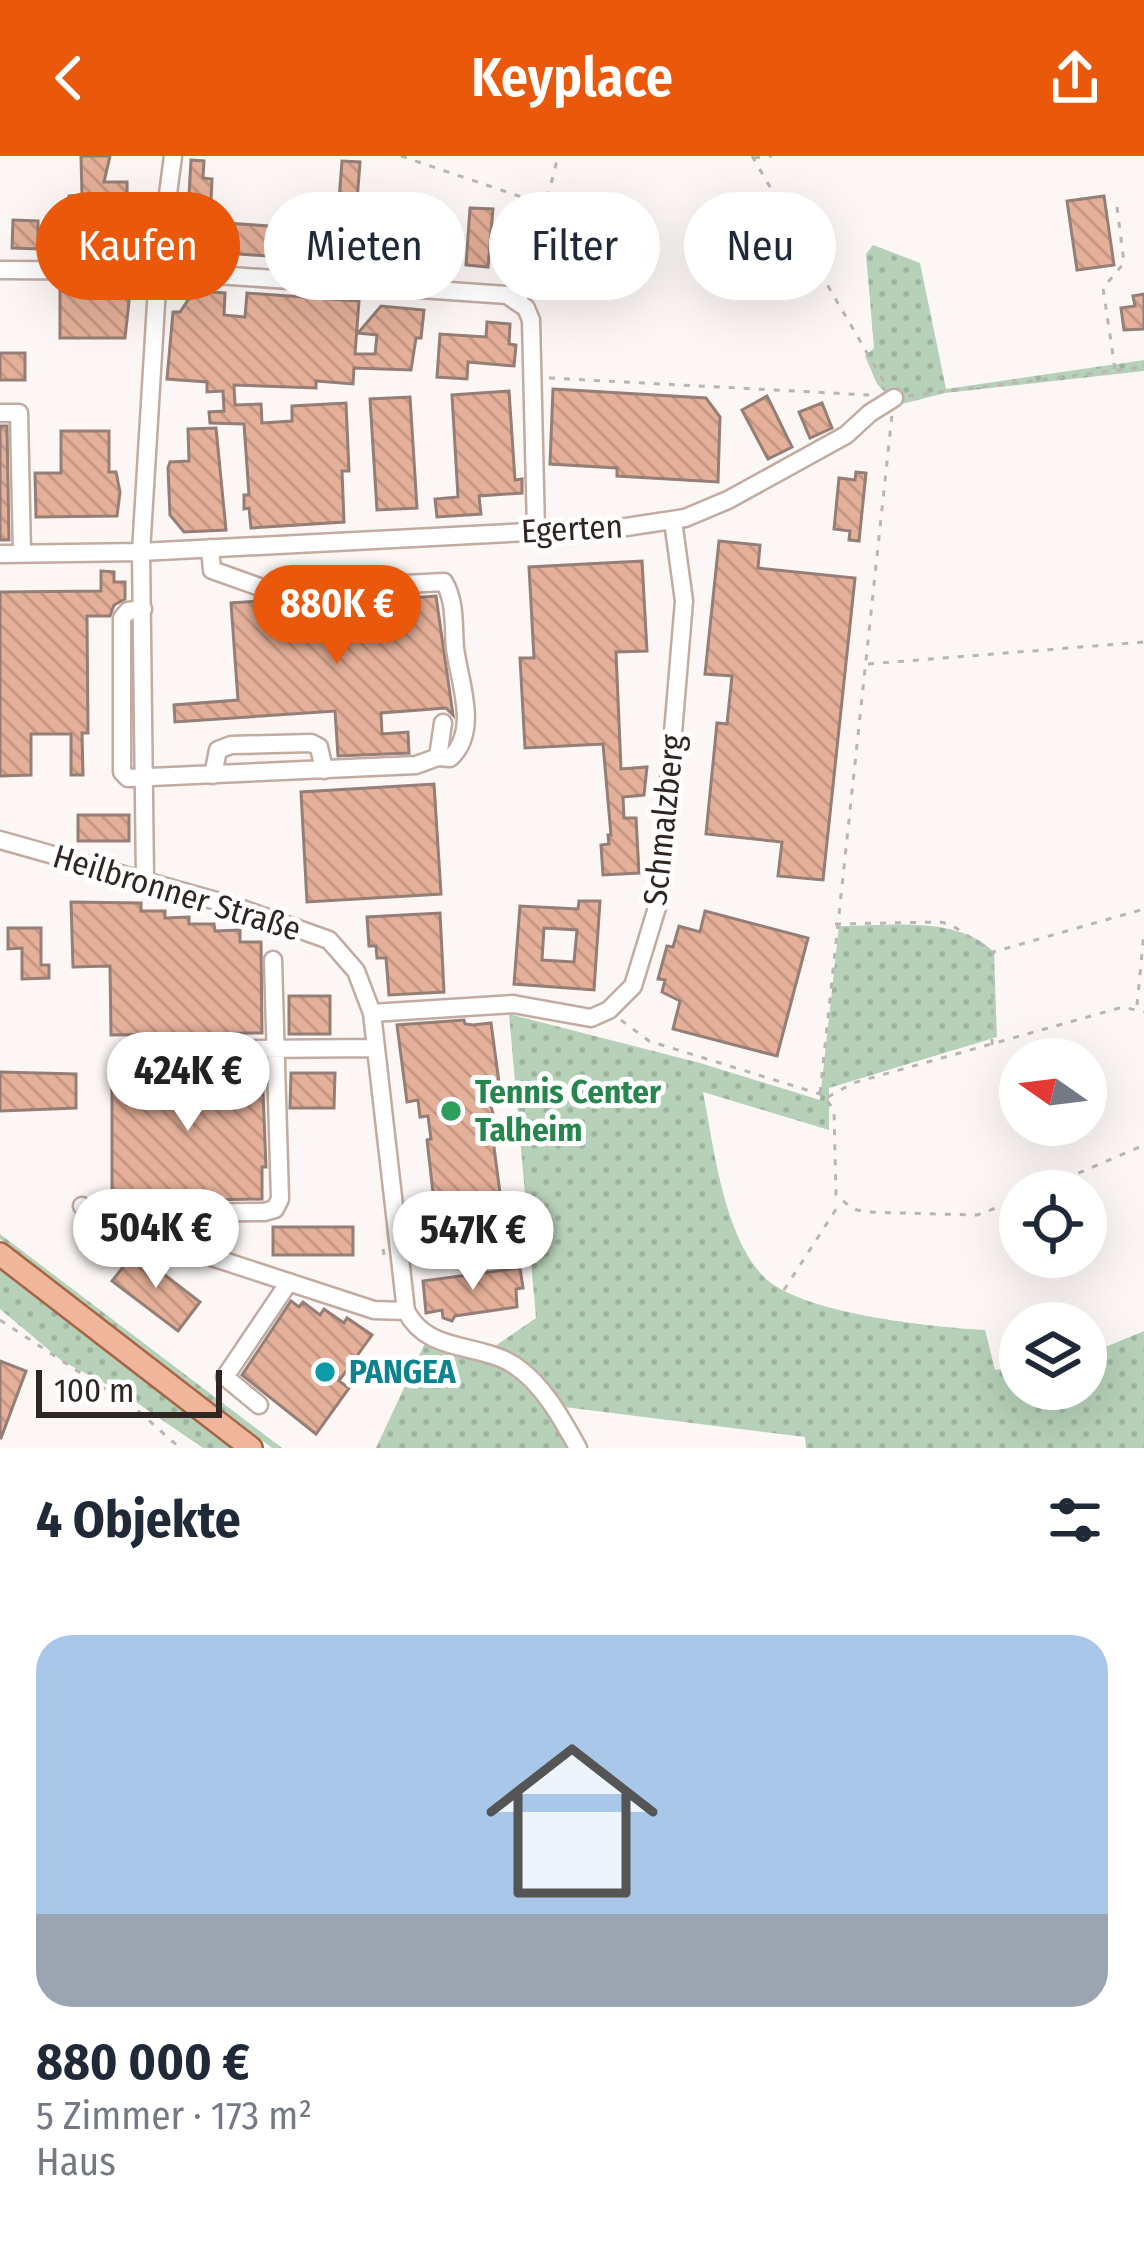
<!DOCTYPE html>
<html lang="de">
<head>
<meta charset="utf-8">
<style>
	body { margin:0; font-family:"Fira Sans Condensed",sans-serif; background:#f2f2f3; color:#1f2937; height:100vh; display:flex; flex-direction:column; font-size:45px; white-space:nowrap }
	* { box-sizing:border-box; margin:0 }
	p { font-size:39px; color:#747a83 }
	.icon { flex:none; width:66px; height:66px; fill:none; stroke:currentColor; stroke-width:2; stroke-linecap:round; stroke-linejoin:round }
	.map { position:relative; height:1292px; overflow:hidden }
	.sheet { display:flex; flex-direction:column; background:#fff; flex:1 }
	.sheet>* { flex:none }
	.guide { position:absolute; left:36px; top:36px; width:1074px; height:108px; display:flex; gap:24px }
	.needle { width:78px; rotate:284deg }
	.buttons { position:absolute; left:999px; top:882px; display:grid; gap:24px }
	.buttons a { display:grid; place-items:center; width:108px; height:108px; border-radius:50%; background:#fff; box-shadow:0 12px 48px #0002; font-size:60px }
	.scale { position:absolute; left:36px; bottom:30px; width:186px; box-sizing:border-box; padding-left:12px; border:6px solid #2f2623; border-top:0; font-size:33px; line-height:42px; white-space:nowrap; color:#2f2623; -webkit-text-stroke:9px #fff; paint-order:stroke }
	.price { position:absolute; translate:-50% -102px; padding:0 27px; border-radius:42px; background:#fff; color:#222; font-size:39px; line-height:78px; filter:drop-shadow(0 3px 6px #0008) }
	.price::after { content:''; position:absolute; left:50%; top:72px; width:36px; height:27px; margin-left:-18px; background:inherit; clip-path:polygon(0 0,100% 0,50% 100%) }
	.price.on { background:#ea580c; color:#fff }
	ul { padding:0; list-style:none }
	li { display:grid; align-content:center; gap:24px; height:636px; padding:0 36px }
	li+li { border-top:3px solid #e0e1e3 }
	li span { display:grid; place-items:center; height:372px; border-radius:36px; color:#555 }
	li>.icon { margin-inline-start:auto }
	span .icon { width:216px; height:216px; fill:#fffc; stroke-width:1 }
	li b { font-size:51px }
	h2 { display:flex; justify-content:space-between; align-items:center; height:144px; padding:0 36px; font-size:51px }
	.tag { padding:0 42px; border-radius:54px; background:#fff; box-shadow:0 12px 48px #0002; font-size:42px; line-height:108px }
	.tag.on { background:#ea580c; color:#fff }
	header { display:flex; justify-content:space-between; align-items:center; height:156px; padding:0 36px; background:#ea580c; color:#fff; font-size:54px; font-weight:600 }
	.map>svg:first-child { display:block }
	.grass { fill:url(#grass-dots) }
	.building { fill:url(#building-back-hatch); stroke:#947e75; stroke-width:3; fill-rule:evenodd }
	.lines { fill:none; stroke-linecap:round; stroke-linejoin:round }
	.minor-casing { stroke:#c2aba1; stroke-width:21 }
	.major-casing { stroke:#a56445; stroke-width:26 }
	.path { stroke:#bab4b2; stroke-width:3; stroke-dasharray:6 9; stroke-linecap:butt }
	.minor { stroke:#fff; stroke-width:16 }
	.major { stroke:#efb69b; stroke-width:21 }
	.leisure-dot { fill:#2e9e5b; stroke:#fff; stroke-width:4.5 }
	.culture-dot { fill:#0f9aa8; stroke:#fff; stroke-width:4.5 }
	.labels { text-anchor:middle; dominant-baseline:central; stroke-width:10; stroke-linejoin:round; paint-order:stroke }
	.street-label { font-size:33px; fill:#2f2623; stroke:#fff }
	.leisure-label { font-size:33px; font-weight:bold; fill:#27864d; stroke:#fff; text-anchor:start }
	.culture-label { font-size:33px; font-weight:bold; fill:#0d838f; stroke:#fff; text-anchor:start }
</style>
</head>
<body>
<header><svg class="icon" aria-label="back" viewBox="0 0 24 24"><path d="M15 5l-7 7 7 7"/></svg>Keyplace<svg class="icon" aria-label="share" viewBox="0 0 24 24"><path d="M12 15V3M7 8l5-5 5 5M5 13v7h14v-7"/></svg></header>
<div class="map">
<svg width="1144" height="1292" viewBox="0 0 1144 1292">
	<defs>
		<pattern id="grass-dots" width="8" height="8" patternUnits="userSpaceOnUse" patternTransform="scale(3)"><rect width="8" height="8" fill="#b6d1b8"/><path d="M2 2h.1M6 6h.1" fill="none" stroke="#9db39e" stroke-width="1.8" stroke-linecap="round"/></pattern>
		<pattern id="building-back-hatch" width="6" height="6" patternUnits="userSpaceOnUse" patternTransform="scale(3)"><rect width="6" height="6" fill="#e5b099"/><path d="M-1 5l2 2M0 0l6 6M5-1l2 2" fill="none" stroke="#c59784"/></pattern>
	</defs>
	<rect width="100%" height="100%" fill="#fcf7f5"/>
	<path class="grass" d="M873,89L920,107L946,233L1144,204V215L945,237L898,249L877,228L865,200L874,192L866,98Z
		M839,770C888,770 957,759 994,796L997,881L829,932V974L703,936C714,991 723,1078 763,1120C799,1158 933,1171 985,1174L995,1214L1020,1211V1233H1086V1199L1144,1175V1292H806L805,1281L556,1250L485,1197L536,1162L509,858L700,907L820,944Z
		M0,1078L282,1292H272L0,1083Z
		M0,1105L204,1265L231,1292H203L121,1236L62,1205L0,1153Z
		M425,1187C520,1203 523,1216 575,1292H376Z"/>
	<path class="building" d="M81,0H110L104,26H127L128,94L59,96V74H69V40L82,39Z
		M191,4L204,5L203,22L212,23L210,66L269,70L267,100L210,96L212,77L187,75Z
		M342,5L360,6L357,45L339,44Z
		M1104,40L1114,109L1077,114L1067,45Z
		M470,52L493,53L488,111L466,109Z
		M407,53L431,55L428,107L393,105V111L331,107L334,69L355,71L356,55L407,58Z
		M13,64L38,65V93L12,92Z
		M123,129L130,136L125,182H60V135Z
		M194,135L225,137L224,159L245,161L247,137L359,145L355,198H375L377,179L358,177L381,150L424,154L421,182H416L411,214L354,212L353,228L316,225V232L234,229L235,249L261,248L262,267L292,265V250L346,247L349,315H342L344,366L251,372L249,352L244,353V339H249L244,268L210,267L209,256L224,255L223,235L207,236V226L167,223L173,156H180Z
		M1144,138V173L1124,174L1121,152L1135,150L1133,140Z
		M487,166L510,168L509,188L516,189L514,210L468,206L467,223L437,221L440,178L486,181Z
		M0,197H25V224H0Z
		M553,233L706,242L720,261L718,326L617,320V312L550,308Z
		M509,235L515,324L522,323V337L479,340L481,358L437,361L435,343L458,341L452,239Z
		M767,240L792,291L768,303L742,254Z
		M410,241L417,352L377,354L370,243Z
		M822,247L832,272L810,282L799,256Z
		M0,270H7L9,384H0Z
		M216,272L226,374L184,376L170,359L168,312L170,306L189,305L188,273Z
		M61,275H109V316H116L120,336L117,360L36,361L35,317H61Z
		M856,316L866,317L859,385L849,384L850,375L834,373L839,322L855,324Z
		M719,385L760,389L758,412L855,422L823,724L778,720L782,686L706,678L717,567L727,568L732,520L705,518Z
		M642,405L647,495L616,496L621,613L647,611L644,639L623,641L624,662H636L639,717L603,719L601,689L609,688L608,679H611L603,588L525,592L520,502H534L529,411Z
		M101,415L114,416V426H125V443L114,449L110,460H87L88,577H82L83,619H71V578H31V619L0,620V436L101,435Z
		M436,440L453,559L446,552L381,557L382,578L408,576L409,597L338,600L335,555L175,566L174,549L238,544L231,447L261,445L272,448L273,452Z
		M434,628L441,738L307,746L301,636Z
		M78,659H129V685H78Z
		M579,745H600L594,834L514,828L520,750L578,753ZM544,772L577,774L574,806L542,804Z
		M71,746L141,747V755H165V762L189,761V768H214L215,775L240,774V786H261L262,877L111,879L110,810L73,811Z
		M705,755L808,782L777,900L673,873L680,845L662,836L665,824L658,823L667,790L673,791L679,770L700,776Z
		M440,757L444,836L389,839L386,802H377L376,790H369L367,761Z
		M8,772H41V809H49V822L22,823V792L8,793Z
		M289,840H330V878H289Z
		M464,864L465,868L473,869L491,867L500,934L488,936L497,976H492L500,1037L434,1045L427,984L431,983L428,960L420,961L418,944L407,946L397,869Z
		M262,911L266,1011H262V1043L112,1046V912Z
		M0,916L76,918V952L0,955Z
		M291,917H335L334,952H290Z
		M273,1071H353V1099H273Z
		M135,1096L200,1146L178,1175L112,1125Z
		M520,1112L523,1132L516,1133L517,1151L455,1160L452,1165L443,1162L442,1154L426,1157L423,1125Z
		M291,1145L299,1151L303,1146L320,1159L324,1153L344,1167L347,1162L372,1179L339,1225L349,1232L316,1278L242,1219Z
		M0,1205L26,1215L1,1282H0Z"/>
	<g class="lines">
		<defs>
			<path id="minor" d="M0,114L158,115L507,139L526,152L531,164L536,375
				M516,144L532,120L535,67
				M0,257H19L22,397
				M210,392L212,414L271,435L444,426C456,446 453,470 455,492C459,525 480,575 450,602L438,601
				M0,398L141,396L626,371L685,362L728,344L846,279L870,257L894,242
				M143,453L128,455L122,462V616L128,622L416,609L438,601L443,567
				M213,619L218,594L231,589L311,587L319,591L324,614
				M0,684L234,750L329,784L356,815L372,857L406,1155C428,1198 478,1186 514,1209C543,1228 562,1263 578,1292
				M145,724L141,396L158,115L173,0
				M372,857L513,848L591,862L609,854L633,830L659,745L684,445L673,365
				M130,894L376,892
				M82,1050L101,1065L374,1154L406,1155
				M183,1057L264,1056L275,1053L280,1043L273,804
				M396,1063L515,1048
				M259,1249L225,1221L289,1126"/>
			<path id="major" d="M0,1098L251,1292"/>
		</defs>
		<use href="#minor" class="minor-casing"/>
		<use href="#major" class="major-casing"/>
		<path class="path" d="M401,0L548,50
			M752,0L887,231
			M754,2L772,0
			M544,56L558,0
			M1115,213L1103,132L1124,107L1117,51
			M549,222L869,239
			M908,240L1144,211
			M868,508L1144,486
			M835,768L940,766L950,768L991,795
			M1137,849L1144,777
			M621,864L649,885L823,939L834,954L836,1039L853,1053L866,1056L977,1059L1020,1043
			M992,889L993,796L1144,753
			M820,937L892,259
			M828,941L853,927L1123,851L1144,856
			M1037,1035L1144,989
			M383,1093L385,1104
			M784,1134L840,1047
			M0,1164L137,1254L180,1292"/>
		<use href="#minor" class="minor"/>
		<use href="#major" class="major"/>
	</g>
	<circle class="leisure-dot" cx="451" cy="955" r="12"/>
	<circle class="culture-dot" cx="325" cy="1216" r="12"/>
	<g class="labels">
		<g class="street-label">
			<text transform="translate(572 373) rotate(-3)">Egerten</text>
			<text transform="translate(664 664) rotate(-84)">Schmalzberg</text>
			<text transform="translate(177 737) rotate(17)">Heilbronner Straße</text>
		</g>
		<g class="leisure-label">
			<text x="475" y="936">Tennis Center<tspan x="475" dy="38">Talheim</tspan></text>
		</g>
		<g class="culture-label">
			<text x="349" y="1216">PANGEA</text>
		</g>
	</g>
</svg>
<div class="buttons">
<a><svg class="needle" viewBox="-14 -14 28 28"><path d="M0-13l5 13h-10z" fill="#e53935"/><path d="M0 13l5-13h-10z" fill="#747a83"/></svg></a>
<a><svg class="icon" aria-label="locate" viewBox="0 0 24 24"><circle cx="12" cy="12" r="6"/><path d="M12 2v4M12 18v4M2 12h4M18 12h4"/></svg></a>
<a><svg class="icon" aria-label="layers" viewBox="0 0 24 24"><path d="M12 4l9 5-9 5-9-5zM3 14l9 5 9-5"/></svg></a>
</div>
<div class="scale">100 m</div>
<b class="price on" style="left:337px;top:511px">880K €</b>
<b class="price" style="left:188px;top:978px">424K €</b>
<b class="price" style="left:156px;top:1135px">504K €</b>
<b class="price" style="left:473px;top:1137px">547K €</b>
<div class="guide">
<a class="tag on">Kaufen</a>
<a class="tag">Mieten</a>
<a class="tag">Filter</a>
<a class="tag">Neu</a>
</div>
</div>
<section class="sheet">
<h2>4 Objekte<svg class="icon" aria-label="filters" viewBox="0 0 24 24"><path d="M4 7h16M4 17h16"/><circle cx="9" cy="7" r="2"/><circle cx="15" cy="17" r="2"/></svg></h2>
<ul>
<li><span style="background:linear-gradient(#a9c7e8 75%,#9aa5b1 0)"><svg class="icon" aria-label="home" viewBox="0 0 24 24"><path d="M3 11l9-7 9 7M6 9v11h12V9"/></svg></span><div><b>880 000 €</b><p>5 Zimmer · 173 m²</p><p>Haus</p></div></li>
</ul>
</section>
</body>
</html>
